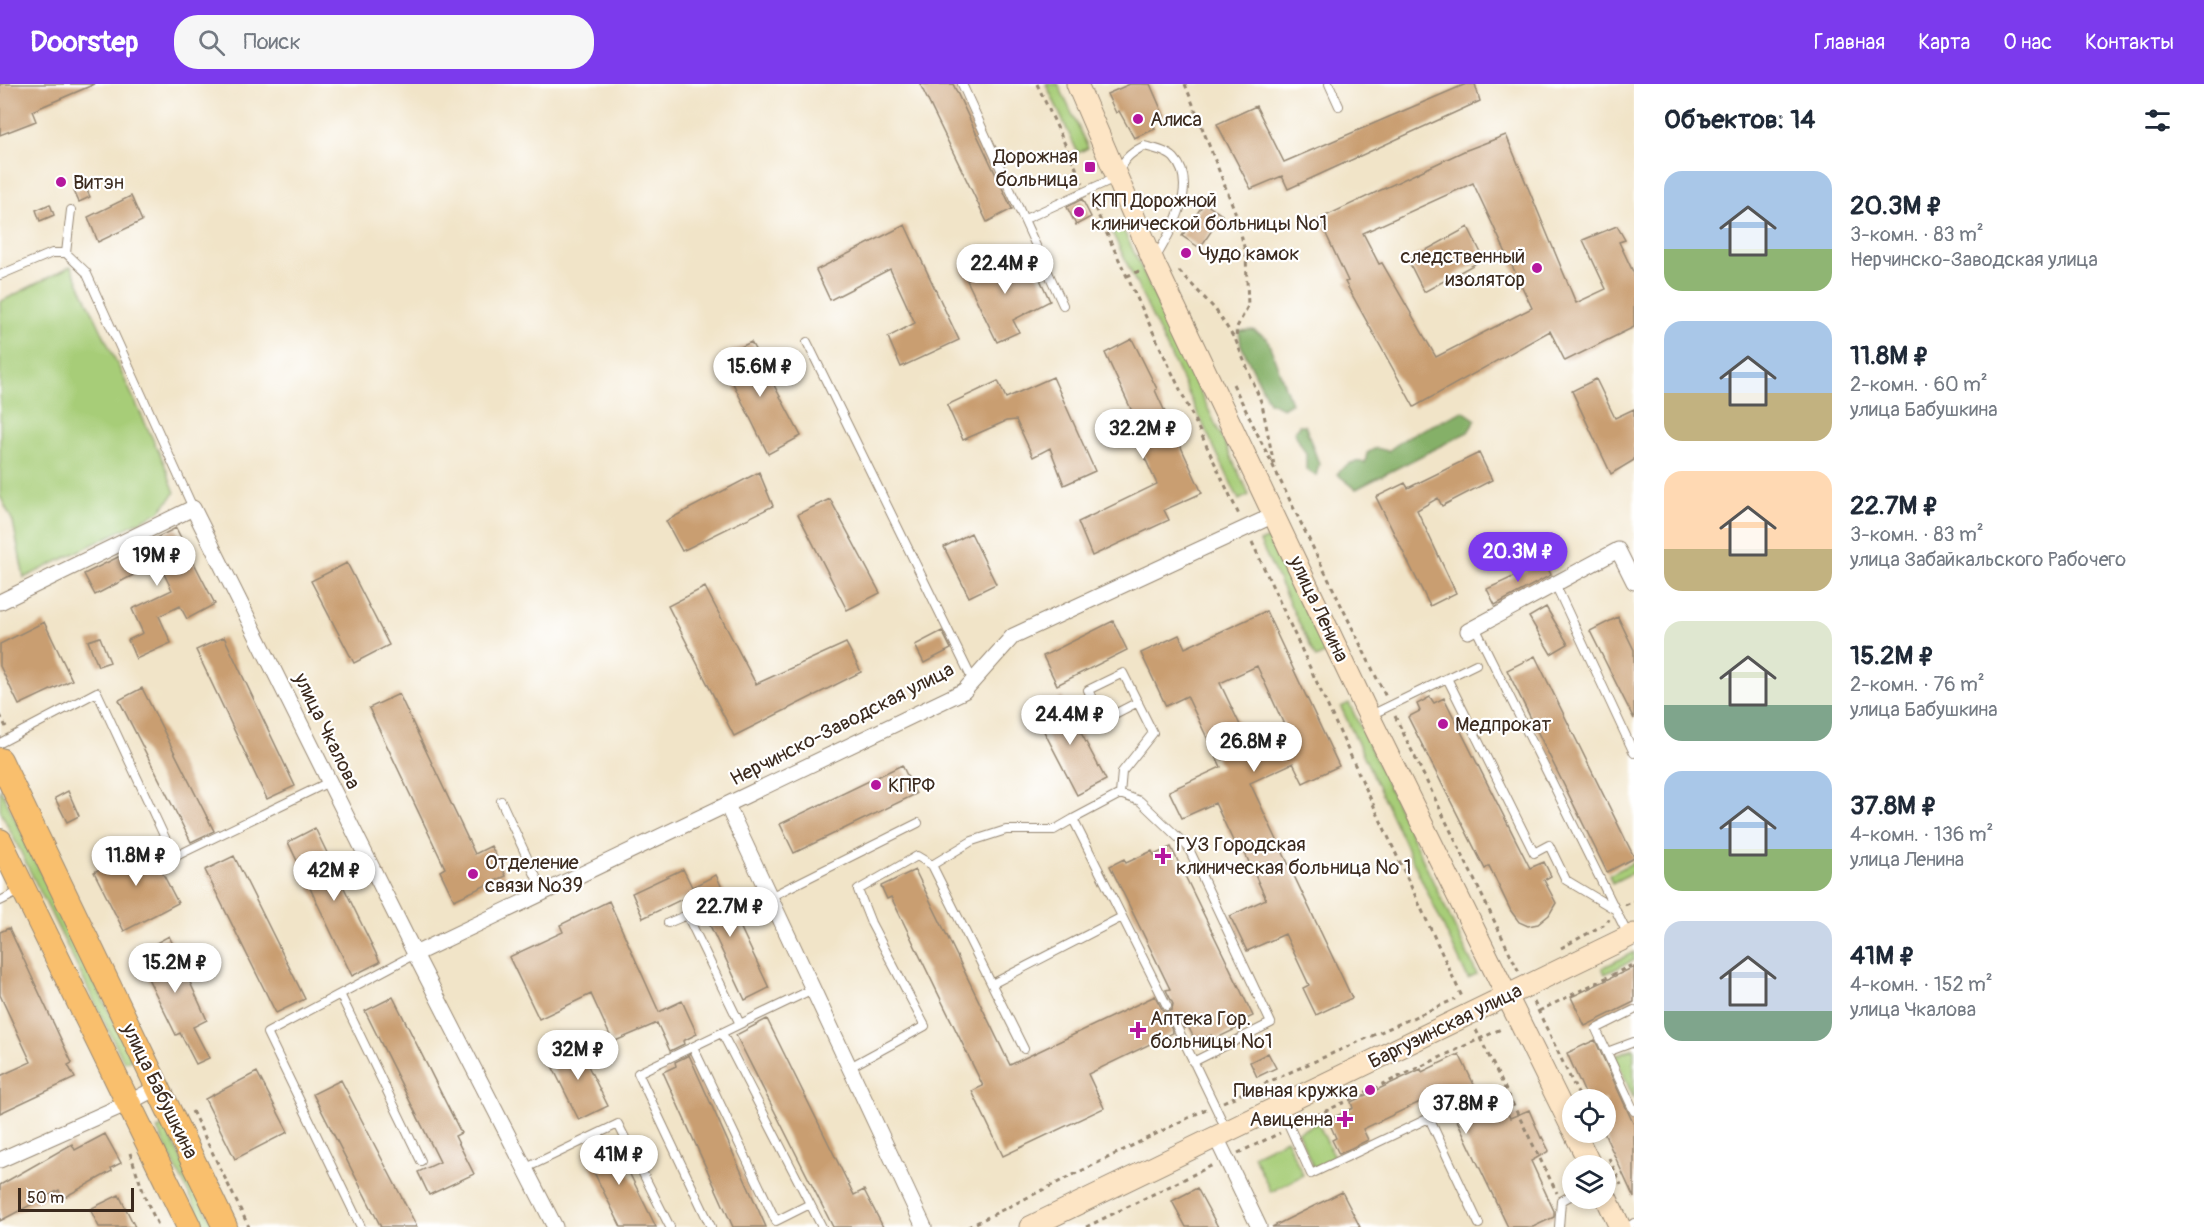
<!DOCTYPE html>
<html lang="ru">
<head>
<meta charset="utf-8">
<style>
	body { margin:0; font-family:Pangolin,sans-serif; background:#f6f6f7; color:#1f2937; height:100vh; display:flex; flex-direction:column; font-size:22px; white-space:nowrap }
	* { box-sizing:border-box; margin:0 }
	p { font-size:20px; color:#747a83 }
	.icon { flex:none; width:33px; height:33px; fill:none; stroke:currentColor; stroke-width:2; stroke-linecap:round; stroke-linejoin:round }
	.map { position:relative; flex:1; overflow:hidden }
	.sheet { display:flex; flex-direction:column; background:#fff; width:570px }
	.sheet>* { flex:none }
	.buttons { position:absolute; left:1562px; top:1005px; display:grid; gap:12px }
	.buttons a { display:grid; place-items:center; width:54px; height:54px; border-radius:50%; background:#fff; box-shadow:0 3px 9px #0003; font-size:30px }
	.scale { position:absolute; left:18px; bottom:15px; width:116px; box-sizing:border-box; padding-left:6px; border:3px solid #3b2a1e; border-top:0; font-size:16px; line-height:21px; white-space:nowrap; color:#3b2a1e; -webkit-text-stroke:4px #fff; paint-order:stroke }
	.price { position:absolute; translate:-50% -51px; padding:0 14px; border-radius:21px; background:#fff; color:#222; font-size:20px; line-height:39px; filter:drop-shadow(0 2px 3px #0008) }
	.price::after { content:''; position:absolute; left:50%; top:36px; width:18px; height:14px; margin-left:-9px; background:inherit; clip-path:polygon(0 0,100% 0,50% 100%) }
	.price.active { background:#7c3aed; color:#fff }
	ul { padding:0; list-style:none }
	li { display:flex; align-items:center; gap:18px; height:150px; padding:0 30px }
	li span { display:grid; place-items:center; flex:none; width:168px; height:120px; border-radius:18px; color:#555 }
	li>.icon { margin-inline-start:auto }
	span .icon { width:72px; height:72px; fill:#fffc; stroke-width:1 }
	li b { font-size:26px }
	h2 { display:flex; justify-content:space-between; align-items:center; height:72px; padding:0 30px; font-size:26px }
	header { display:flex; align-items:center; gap:36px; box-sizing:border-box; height:84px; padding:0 30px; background:#7c3aed; color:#fff }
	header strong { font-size:28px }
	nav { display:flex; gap:33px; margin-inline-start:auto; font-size:21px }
	.search { width:420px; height:54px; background:#f6f6f7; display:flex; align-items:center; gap:15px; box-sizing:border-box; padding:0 21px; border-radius:24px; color:#747a83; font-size:22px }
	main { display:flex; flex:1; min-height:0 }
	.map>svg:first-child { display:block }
	.green { fill:#a7cd78; stroke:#717c4b; stroke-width:1.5 }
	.forest { fill:#85b068; stroke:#606d43; stroke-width:1.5 }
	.building { fill:#c99e71; fill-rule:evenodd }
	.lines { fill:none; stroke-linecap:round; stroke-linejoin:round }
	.service-casing { stroke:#968773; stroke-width:10 }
	.minor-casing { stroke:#968773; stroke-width:17 }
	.secondary-casing { stroke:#968773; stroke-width:23 }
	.primary-casing { stroke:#968773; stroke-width:26 }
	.path { stroke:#968773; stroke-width:3; stroke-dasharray:4.5 4.5; stroke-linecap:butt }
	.service { stroke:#fff; stroke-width:8 }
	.minor { stroke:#fff; stroke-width:15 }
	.secondary { stroke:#fde5c5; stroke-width:21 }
	.primary { stroke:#f9bf6d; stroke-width:24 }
	.poi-dot { fill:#b5179e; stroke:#fff; stroke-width:2 }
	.labels { text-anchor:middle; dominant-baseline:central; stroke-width:4.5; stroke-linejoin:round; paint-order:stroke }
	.poi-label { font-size:20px; fill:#3b2a1e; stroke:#fff; text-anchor:start }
	.street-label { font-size:20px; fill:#3b2a1e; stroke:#fff }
</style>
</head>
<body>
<header>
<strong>Doorstep</strong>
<div class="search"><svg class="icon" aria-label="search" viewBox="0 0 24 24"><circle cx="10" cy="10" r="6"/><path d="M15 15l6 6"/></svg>Поиск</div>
<nav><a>Главная</a><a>Карта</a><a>О нас</a><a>Контакты</a></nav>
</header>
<main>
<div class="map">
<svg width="1634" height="1143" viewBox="0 0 1634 1143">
	<rect width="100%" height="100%" fill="#fff"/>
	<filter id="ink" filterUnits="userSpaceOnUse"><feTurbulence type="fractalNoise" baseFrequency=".0167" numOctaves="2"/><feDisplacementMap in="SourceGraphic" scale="12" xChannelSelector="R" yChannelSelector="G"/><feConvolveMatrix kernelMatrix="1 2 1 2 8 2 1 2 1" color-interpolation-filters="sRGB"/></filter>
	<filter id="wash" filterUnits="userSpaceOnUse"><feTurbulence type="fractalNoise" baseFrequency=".008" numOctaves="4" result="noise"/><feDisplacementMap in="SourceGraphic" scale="24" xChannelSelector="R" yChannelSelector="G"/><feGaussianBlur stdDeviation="1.35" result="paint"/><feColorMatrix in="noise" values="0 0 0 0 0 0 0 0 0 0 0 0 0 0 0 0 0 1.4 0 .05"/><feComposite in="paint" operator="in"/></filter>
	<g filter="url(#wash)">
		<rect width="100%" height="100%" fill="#f1e4c8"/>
		<path class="green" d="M1046,0H1058L1088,64L1078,69Z
			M1122,143L1249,411L1239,416L1112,148Z
			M71,182L164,379L175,409L159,428L24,494L13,438L0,412V218Z
			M1270,454L1326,569L1316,574L1260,458Z
			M1349,619L1477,891L1468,895L1341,623Z
			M0,704L132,975L124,978L0,726Z
			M1634,778V788L1612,799L1609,791Z
			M1634,868V876L1605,890L1602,884Z
			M1633,964L1634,966V1015L1615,972Z
			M1318,1039L1335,1075L1314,1085L1298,1048Z
			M165,1042L214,1143H205L157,1045Z
			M1286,1055L1303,1091L1271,1108L1253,1071Z"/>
		<path class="forest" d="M1253,246L1267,254L1291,319L1283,324L1269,318L1241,261L1239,247Z
			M1463,327L1476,336L1468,348L1356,405L1337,390C1346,381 1352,375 1365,379L1367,369L1376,364L1388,367L1409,352Z
			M1299,341H1305L1319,380L1316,392L1306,385V370L1294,348Z"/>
		<g id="blocks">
			<path class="building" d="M0,0H95L32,27L36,37L0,51Z
				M920,0H953L1012,125L987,138Z
				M1130,0H1150L1164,32L1152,37L1155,45L1134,54L1119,27L1116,29L1107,10Z
				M1466,0H1475L1480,17L1288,105L1282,92L1251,105L1217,40L1256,22L1284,78Z
				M1506,51L1576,219L1606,205L1583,156L1617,142L1625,156L1619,158L1634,190V243L1565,277L1550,247L1414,323L1345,198L1348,197L1319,135L1464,67ZM1473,99L1532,224L1436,273L1382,179L1379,180L1363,149Z
				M85,102L90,113L79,118L74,107Z
				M131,112L142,137L98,158L88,133Z
				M1082,115L1091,133L1076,141L1067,123Z
				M1204,119L1222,131L1200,164L1182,152Z
				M50,120L54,131L40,137L36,126Z
				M905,141L959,256L901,283L888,253L915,239L890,185L830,216L816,186Z
				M1468,143L1484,175L1424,208L1408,176Z
				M982,173L993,195L1031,176L1050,217L1013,236L1019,248L997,258L961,184Z
				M1132,255L1157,305L1155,306L1202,409L1164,426L1169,436L1092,472L1078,438L1157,400L1129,340L1136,336L1105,269Z
				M751,258L801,352L768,370L720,273Z
				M1053,293L1095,387L1064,401L1050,364L1033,373L1016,336L1006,337L963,356L947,321L998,297L1006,314Z
				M1596,295L1615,334L1634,325V376L1611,390L1572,307Z
				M1479,369L1492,396L1442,422L1438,414L1417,426L1456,509L1430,522L1376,413L1405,399L1408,404Z
				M759,388L773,422L682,467L666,437Z
				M830,415L880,509L847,526L798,430Z
				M176,444L215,520L187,535L180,522L159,532L171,559L136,575L128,556L143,549L132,525L172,506L158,478L95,511L84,490Z
				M971,449L996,500L969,513L944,463Z
				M1545,478L1551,491L1495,521L1487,505Z
				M347,479L389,561L354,579L311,497Z
				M705,503L756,600L846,559L861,588L734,652L668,522Z
				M1546,523L1568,560L1551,570L1529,533Z
				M1266,527L1339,682L1303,699L1293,679L1250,699L1352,914L1316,931L1303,904L1309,901L1285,850L1247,867L1230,832L1266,815L1242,763L1237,765L1215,719L1182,734L1169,707L1221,683L1187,612L1166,622L1141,569L1179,551L1185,564ZM1257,582L1286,645L1250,662L1220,599Z
				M1618,533L1634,566V635L1590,547Z
				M1113,537L1127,566L1057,601L1043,572Z
				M44,538L72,596L19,621L0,582V560Z
				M942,547L951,565L924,579L915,561Z
				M100,553L110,578L98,582L88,557Z
				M224,553L295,702L267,715L196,566Z
				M1535,572L1634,773V774L1607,788L1507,586Z
				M142,604L214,747L191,758L119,616Z
				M399,610L475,770L491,762L506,792L454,816L440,787L445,784L369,624Z
				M1062,613L1106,696L1077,711L1034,628Z
				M1430,613L1434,619L1444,614L1530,784L1544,778L1551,792L1544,796L1556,819L1549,831L1538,840L1528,842L1519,838L1511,827L1489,782L1485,785L1408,633L1420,627L1417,620Z
				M902,681L916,710L794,769L780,740Z
				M68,707L79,732L67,738L55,714Z
				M315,744L380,878L352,892L288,758Z
				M147,759L178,819L124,847L94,788Z
				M1171,763L1253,932L1242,937L1244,941L1213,956L1211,951L1196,958L1188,942L1184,944L1178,932H1171L1168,937L1173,949L1088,990L1104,1024L1003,1072L972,1007L983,1002L891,813L887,815L881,802L915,786L1010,981L1155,912L1163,927L1167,928L1172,926L1173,920L1166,906L1170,905L1110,782L1124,775L1126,779L1152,767L1154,771Z
				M234,772L305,915L276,929L205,786Z
				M683,785L695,809L643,834L632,809Z
				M716,791L769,904L745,916L692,803Z
				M609,817L659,928L682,917L697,950L683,957L684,960L670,967L657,939L613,958L591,910L539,935L509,873L563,848L560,841Z
				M9,844L72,979L68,981L75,994L0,1029V992L31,978L0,911V848Z
				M169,852L207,936L193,943L209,974L196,980L180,949L176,951L136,870Z
				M1634,883V918L1585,942L1571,913Z
				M393,913L461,1049L455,1052L474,1090L429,1111L418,1088L440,1078L365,927Z
				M767,935L854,1111L864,1106L883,1143H833L736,951Z
				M1595,956L1634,1041V1114L1605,1051V1016H1588L1567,969Z
				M576,958L608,1022L579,1036L547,972Z
				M1268,969L1276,984L1257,993L1250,978Z
				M1459,970L1480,1013L1496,1005L1510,1034L1529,1026L1541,1054L1542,1053L1549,1067L1531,1077L1554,1127V1133L1533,1143H1508L1443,1007L1363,1045L1368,1056L1339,1070L1332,1056L1336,1054L1328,1036L1353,1024L1351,1018L1421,985L1422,988Z
				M689,971L766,1143H733L663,988L676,982L675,978Z
				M257,988L288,1048L235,1075L205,1015Z
				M341,996L417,1143H381L313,1010Z
				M105,1050L121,1079L111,1084L112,1087L63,1114L59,1106L0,1137V1101L72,1060L75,1066Z
				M612,1054L656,1143H621L584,1068Z
				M1197,1104L1218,1143H1186L1172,1117Z
				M1342,1108L1360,1143H1272Z
				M119,1111L135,1143H99L90,1125Z"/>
		</g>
	</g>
	<g filter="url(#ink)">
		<use href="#blocks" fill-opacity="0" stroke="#968773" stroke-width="1.5"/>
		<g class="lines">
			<defs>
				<path id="service" d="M962,0L1063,221
					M1329,0L1339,22
					M1025,135L1117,93C1121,77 1130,69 1144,62C1153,64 1167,67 1174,74C1199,101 1171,148 1156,173
					M66,169L86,188L193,424
					M66,169L71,126
					M0,191L52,169H66
					M807,258L973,597
					M1555,500L1634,669
					M1475,543L1628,851
					M1447,594L1534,769L1549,761L1566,796L1616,826
					M1371,631L1476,580
					M0,659L97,608L174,773L329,698
					M1120,710L1122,688L1153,649L1123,589L1088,606L1103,636L1138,618
					M501,717L543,808
					M1073,735L1120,710L1140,717L1188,763L1271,939L1193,978
					M770,813L918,739
					M0,817L20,807
					M668,839L687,831L740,940
					M992,900L1122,833
					M340,910L421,1077
					M1634,926L1596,945L1634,1027
					M1174,937L1227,1047
					M722,949L822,1143
					M693,963L776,1137L810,1120
					M1024,965L932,781L972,757L1006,746H1054L1073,735L1167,922
					M1607,968L1634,958
					M850,983L925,942L871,839L858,806L917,772L932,781
					M1281,1024L1311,1090L1429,1034L1479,1140
					M524,1085L618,1040L670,1143
					M361,1143L267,949L415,870
					M711,1143L638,989L813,905
					M1559,1143L1561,1117L1572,1111
					M1628,1143L1634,1139"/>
				<path id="minor" d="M0,518L193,424L415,870L555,1143
					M1468,547L1618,466L1634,498
					M727,721L924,1143
					M415,870L964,607L1013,552L1274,431
					M1216,1053L1259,1143
					M0,1076L128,1019L158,1003"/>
				<path id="secondary" d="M1077,0L1155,181L1369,632L1572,1044
					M1574,1048L1591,1082
					M1605,1111L1620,1143
					M1030,1143L1634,850"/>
				<path id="primary" d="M0,676L225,1143
					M0,757L189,1143"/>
			</defs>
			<use href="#service" class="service-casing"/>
			<use href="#minor" class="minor-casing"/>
			<use href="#secondary" class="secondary-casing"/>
			<use href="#primary" class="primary-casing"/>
			<path class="path" d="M1037,0L1083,99
				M1185,0L1236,130L1246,171L1248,222L1237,243L1236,257
				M1091,116L1240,433
				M1179,187L1215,225L1236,257L1262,320L1274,381
				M1127,192L1139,187
				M1233,300L1386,613
				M1252,458L1463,915
				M0,631L6,643
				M1395,632L1519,888
				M1625,821L1634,817
				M1561,864L1607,839L1609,835
				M1534,918L1581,1016
				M1539,927L1634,880
				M1476,946L1557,1109
				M1223,1018L1455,915
				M192,1027L249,1143
				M1300,1039L1503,944
				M130,1069L146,1116L159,1143
				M1238,1069L1280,1049
				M1609,1074L1621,1101
				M968,1143L1206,1025
				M1086,1143L1213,1081"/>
			<use href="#service" class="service"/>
			<use href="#minor" class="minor"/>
			<use href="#secondary" class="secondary"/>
			<use href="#primary" class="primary"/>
		</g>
	</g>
	<g class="poi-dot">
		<circle cx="1138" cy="35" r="6"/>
		<rect x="1084" y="77" width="12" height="12" rx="3"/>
		<circle cx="61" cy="98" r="6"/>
		<circle cx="1079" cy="128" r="6"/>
		<circle cx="1186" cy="169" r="6"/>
		<circle cx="1537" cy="184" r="6"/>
		<circle cx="1443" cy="640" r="6"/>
		<circle cx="876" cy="701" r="6"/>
		<path d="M1160 763h6v6h6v6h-6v6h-6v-6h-6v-6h6z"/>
		<circle cx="473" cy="790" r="6"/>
		<path d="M1135 937h6v6h6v6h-6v6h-6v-6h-6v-6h6z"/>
		<circle cx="1370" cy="1006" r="6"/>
		<path d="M1342 1026h6v6h6v6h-6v6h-6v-6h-6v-6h6z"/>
	</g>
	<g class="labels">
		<g class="poi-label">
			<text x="1150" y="35">Алиса</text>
			<text x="1078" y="72" text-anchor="end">Дорожная<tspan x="1078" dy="23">больница</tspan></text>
			<text x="73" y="98">Витэн</text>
			<text x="1091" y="116">КПП Дорожной<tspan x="1091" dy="23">клинической больницы №1</tspan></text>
			<text x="1198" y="169">Чудо камок</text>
			<text x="1525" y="172" text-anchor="end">следственный<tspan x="1525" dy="23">изолятор</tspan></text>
			<text x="1455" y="640">Медпрокат</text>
			<text x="888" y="701">КПРФ</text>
			<text x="1176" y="760">ГУЗ Городская<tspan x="1176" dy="23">клиническая больница № 1</tspan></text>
			<text x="485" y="778">Отделение<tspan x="485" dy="23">связи №39</tspan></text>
			<text x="1150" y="934">Аптека Гор.<tspan x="1150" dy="23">больницы №1</tspan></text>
			<text x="1358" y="1006" text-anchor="end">Пивная кружка</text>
			<text x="1333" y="1035" text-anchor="end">Авиценна</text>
		</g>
		<g class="street-label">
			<text transform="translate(1319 525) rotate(65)">улица Ленина</text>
			<text transform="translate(842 640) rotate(-27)">Нерчинско-Заводская улица</text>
			<text transform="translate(327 647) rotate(64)">улица Чкалова</text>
			<text transform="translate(1445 942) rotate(-26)">Баргузинская улица</text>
			<text transform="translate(160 1007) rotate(64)">улица Бабушкина</text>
		</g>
	</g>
</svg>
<div class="buttons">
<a><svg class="icon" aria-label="locate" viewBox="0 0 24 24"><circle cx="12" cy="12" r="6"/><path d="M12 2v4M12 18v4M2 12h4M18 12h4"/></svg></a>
<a><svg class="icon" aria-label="layers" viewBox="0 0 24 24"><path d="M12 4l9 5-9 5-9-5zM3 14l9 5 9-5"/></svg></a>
</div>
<div class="scale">50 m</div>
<b class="price" style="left:1005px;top:211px">22.4M ₽</b>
<b class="price" style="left:760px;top:314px">15.6M ₽</b>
<b class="price" style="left:1143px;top:376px">32.2M ₽</b>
<b class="price active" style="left:1518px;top:499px">20.3M ₽</b>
<b class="price" style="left:157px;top:503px">19M ₽</b>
<b class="price" style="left:1070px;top:662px">24.4M ₽</b>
<b class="price" style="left:1254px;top:689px">26.8M ₽</b>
<b class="price" style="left:136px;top:803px">11.8M ₽</b>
<b class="price" style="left:334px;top:818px">42M ₽</b>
<b class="price" style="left:730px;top:854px">22.7M ₽</b>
<b class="price" style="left:175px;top:910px">15.2M ₽</b>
<b class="price" style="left:578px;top:997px">32M ₽</b>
<b class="price" style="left:1466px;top:1051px">37.8M ₽</b>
<b class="price" style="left:619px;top:1102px">41M ₽</b>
</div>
<section class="sheet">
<h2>Объектов: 14<svg class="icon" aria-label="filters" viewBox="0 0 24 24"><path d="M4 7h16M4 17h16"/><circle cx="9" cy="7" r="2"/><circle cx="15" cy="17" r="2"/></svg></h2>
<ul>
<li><span style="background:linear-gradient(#a9c7e8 65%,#8fb573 0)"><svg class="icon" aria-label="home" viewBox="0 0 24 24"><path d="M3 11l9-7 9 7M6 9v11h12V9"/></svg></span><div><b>20.3M ₽</b><p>3-комн. · 83 m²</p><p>Нерчинско-Заводская улица</p></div></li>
<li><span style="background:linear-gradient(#a9c7e8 60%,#c2b280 0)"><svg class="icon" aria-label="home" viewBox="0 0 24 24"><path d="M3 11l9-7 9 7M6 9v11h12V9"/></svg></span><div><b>11.8M ₽</b><p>2-комн. · 60 m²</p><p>улица Бабушкина</p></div></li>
<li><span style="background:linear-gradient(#ffd9b3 65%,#c2b280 0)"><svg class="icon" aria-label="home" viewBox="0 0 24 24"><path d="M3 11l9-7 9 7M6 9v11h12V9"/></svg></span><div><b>22.7M ₽</b><p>3-комн. · 83 m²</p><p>улица Забайкальского Рабочего</p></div></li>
<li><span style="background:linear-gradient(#dfe7d0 70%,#7fa58c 0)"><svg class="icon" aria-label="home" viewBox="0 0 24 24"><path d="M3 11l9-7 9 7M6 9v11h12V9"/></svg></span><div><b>15.2M ₽</b><p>2-комн. · 76 m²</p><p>улица Бабушкина</p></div></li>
<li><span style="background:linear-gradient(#a9c7e8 65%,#8fb573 0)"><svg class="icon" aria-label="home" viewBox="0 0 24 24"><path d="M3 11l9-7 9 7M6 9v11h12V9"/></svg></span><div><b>37.8M ₽</b><p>4-комн. · 136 m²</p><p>улица Ленина</p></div></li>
<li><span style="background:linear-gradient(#c9d6e8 75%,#7fa58c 0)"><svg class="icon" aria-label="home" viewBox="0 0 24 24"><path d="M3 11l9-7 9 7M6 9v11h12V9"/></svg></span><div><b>41M ₽</b><p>4-комн. · 152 m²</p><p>улица Чкалова</p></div></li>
</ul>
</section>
</main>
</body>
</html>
